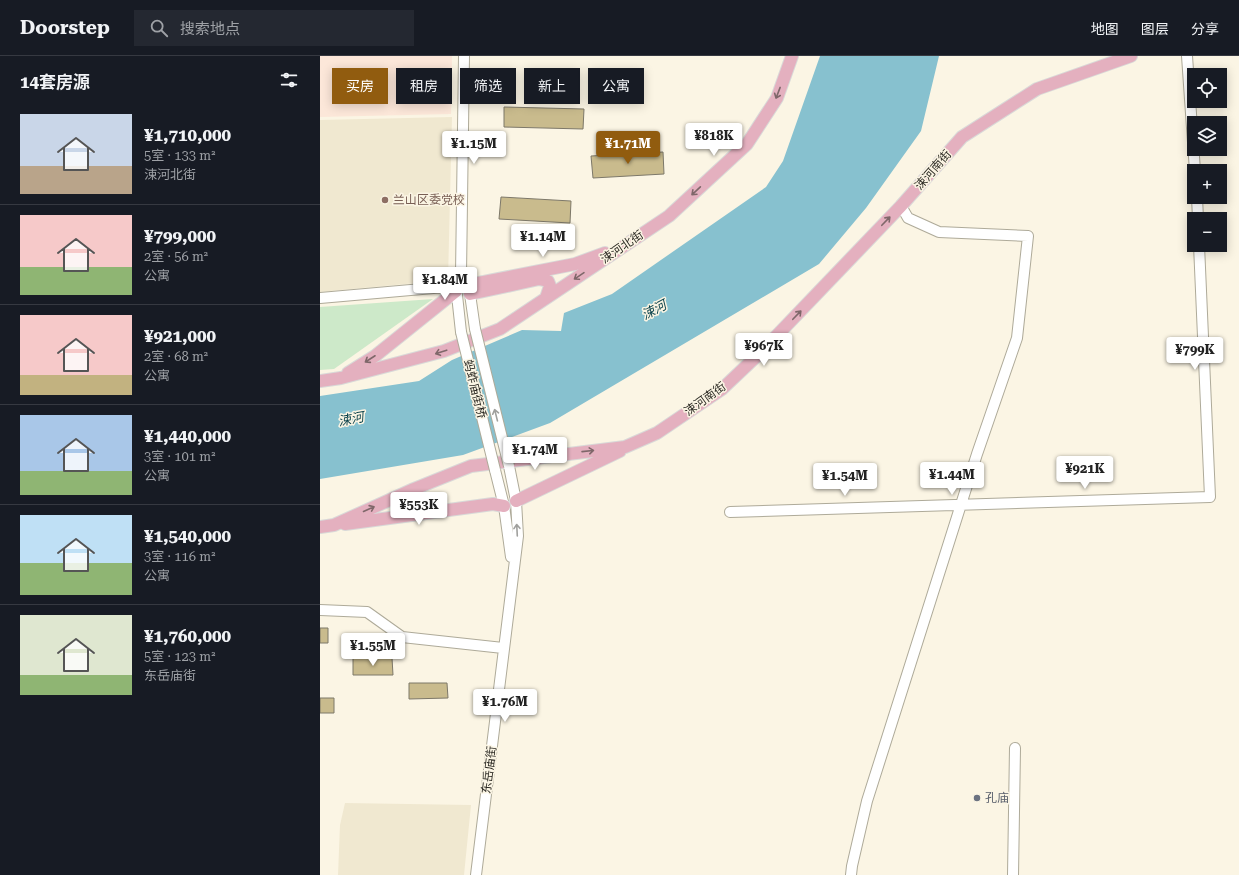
<!DOCTYPE html>
<html lang="zh">
<head>
<meta charset="utf-8">
<style>
	body { margin:0; font-family:"Roboto Serif","Noto Sans SC",serif; background:#242831; color:#f1f3f6; height:100vh; display:flex; flex-direction:column; font-size:15px; white-space:nowrap }
	* { box-sizing:border-box; margin:0 }
	p { font-size:13px; color:#9ea1a6 }
	.icon { flex:none; width:22px; height:22px; fill:none; stroke:currentColor; stroke-width:2; stroke-linecap:round; stroke-linejoin:round }
	.map { position:relative; flex:1; overflow:hidden }
	.details { display:flex; flex-direction:column; background:#171b24; width:320px }
	.details>* { flex:none }
	.guide { position:absolute; left:12px; top:12px; width:380px; height:36px; display:flex; gap:8px }
	.controls { position:absolute; left:867px; top:12px; display:grid; gap:8px }
	.controls a { display:grid; place-items:center; width:40px; height:40px; border-radius:0px; background:#171b24; box-shadow:0 2px 10px #0003; font-size:20px }
	.price { position:absolute; translate:-50% -34px; padding:0 9px; border-radius:4px; background:#fff; color:#222; font-size:13px; line-height:26px; filter:drop-shadow(0 1px 2px #0008) }
	.price::after { content:''; position:absolute; left:50%; top:24px; width:12px; height:9px; margin-left:-6px; background:inherit; clip-path:polygon(0 0,100% 0,50% 100%) }
	.price.selected { background:#915c0f; color:#fff }
	ul { padding:0; list-style:none }
	li { display:flex; align-items:center; gap:12px; height:100px; padding:0 20px }
	li+li { border-top:1px solid #363941 }
	li span { display:grid; place-items:center; flex:none; width:112px; height:80px; border-radius:0px; color:#555 }
	li>.icon { margin-inline-start:auto }
	span .icon { width:48px; height:48px; fill:#fffc; stroke-width:1 }
	li b { font-size:17px }
	h2 { display:flex; justify-content:space-between; align-items:center; height:48px; padding:0 20px; font-size:17px }
	.tag { padding:0 14px; border-radius:0px; background:#171b24; box-shadow:0 2px 10px #0003; font-size:14px; line-height:36px }
	.tag.selected { background:#915c0f; color:#fff }
	header { display:flex; align-items:center; gap:24px; box-sizing:border-box; height:56px; padding:0 20px; background:#171b24; border-bottom:1px solid #363941 }
	header strong { font-size:19px }
	nav { display:flex; gap:22px; margin-inline-start:auto; font-size:14px }
	.search { width:280px; height:36px; background:#242831; display:flex; align-items:center; gap:10px; box-sizing:border-box; padding:0 14px; border-radius:0px; color:#9ea1a6; font-size:15px }
	main { display:flex; flex:1; min-height:0 }
	.map>svg:first-child { display:block }
	.commercial { fill:#fce7d9 }
	.built { fill:#f0e8d0 }
	.green { fill:#cde9c9 }
	.water { fill:#87c1cf }
	.building { fill:#c9bb8d; stroke:#7d7869 }
	.lines { fill:none; stroke-linecap:round; stroke-linejoin:round }
	.minor-casing { stroke:#aeaa99; stroke-width:12 }
	.major-casing { stroke:#d9d9d8; stroke-width:14 }
	.minor { stroke:#fff; stroke-width:10 }
	.major { stroke:#e4b0bf; stroke-width:12 }
	.minor-bridge-casing { stroke:#aeaa99; stroke-width:12; stroke-linecap:butt }
	.minor-bridge { stroke:#fff; stroke-width:10 }
	.oneway { stroke:#7f676a }
	.oneway2 { stroke:#a0a09d }
	.education-dot { fill:#8d6e63; stroke:#fbf5e4; stroke-width:1.5 }
	.worship-dot { fill:#6b7280; stroke:#fbf5e4; stroke-width:1.5 }
	.labels { text-anchor:middle; dominant-baseline:central; stroke-width:3; stroke-linejoin:round; paint-order:stroke }
	.street-label { font-size:12px; fill:#2d2b25; stroke:#fbf5e4 }
	.education-label { font-size:12px; fill:#785e54; stroke:#fbf5e4; text-anchor:start }
	.worship-label { font-size:12px; fill:#5b616d; stroke:#fbf5e4; text-anchor:start }
	.water-label { font-size:13px; font-style:italic; fill:#053e48; stroke:#fbf5e4 }
</style>
</head>
<body>
<header>
<strong>Doorstep</strong>
<div class="search"><svg class="icon" aria-label="search" viewBox="0 0 24 24"><circle cx="10" cy="10" r="6"/><path d="M15 15l6 6"/></svg>搜索地点</div>
<nav><a>地图</a><a>图层</a><a>分享</a></nav>
</header>
<main>
<section class="details">
<h2>14套房源<svg class="icon" aria-label="filters" viewBox="0 0 24 24"><path d="M4 7h16M4 17h16"/><circle cx="9" cy="7" r="2"/><circle cx="15" cy="17" r="2"/></svg></h2>
<ul>
<li><span style="background:linear-gradient(#c9d6e8 65%,#b9a48a 0)"><svg class="icon" aria-label="home" viewBox="0 0 24 24"><path d="M3 11l9-7 9 7M6 9v11h12V9"/></svg></span><div><b>¥1,710,000</b><p>5室 · 133 m²</p><p>涑河北街</p></div></li>
<li><span style="background:linear-gradient(#f6c9c9 65%,#8fb573 0)"><svg class="icon" aria-label="home" viewBox="0 0 24 24"><path d="M3 11l9-7 9 7M6 9v11h12V9"/></svg></span><div><b>¥799,000</b><p>2室 · 56 m²</p><p>公寓</p></div></li>
<li><span style="background:linear-gradient(#f6c9c9 75%,#c2b280 0)"><svg class="icon" aria-label="home" viewBox="0 0 24 24"><path d="M3 11l9-7 9 7M6 9v11h12V9"/></svg></span><div><b>¥921,000</b><p>2室 · 68 m²</p><p>公寓</p></div></li>
<li><span style="background:linear-gradient(#a9c7e8 70%,#8fb573 0)"><svg class="icon" aria-label="home" viewBox="0 0 24 24"><path d="M3 11l9-7 9 7M6 9v11h12V9"/></svg></span><div><b>¥1,440,000</b><p>3室 · 101 m²</p><p>公寓</p></div></li>
<li><span style="background:linear-gradient(#bfe0f5 60%,#8fb573 0)"><svg class="icon" aria-label="home" viewBox="0 0 24 24"><path d="M3 11l9-7 9 7M6 9v11h12V9"/></svg></span><div><b>¥1,540,000</b><p>3室 · 116 m²</p><p>公寓</p></div></li>
<li><span style="background:linear-gradient(#dfe7d0 75%,#8fb573 0)"><svg class="icon" aria-label="home" viewBox="0 0 24 24"><path d="M3 11l9-7 9 7M6 9v11h12V9"/></svg></span><div><b>¥1,760,000</b><p>5室 · 123 m²</p><p>东岳庙街</p></div></li>
</ul>
</section>
<div class="map">
<svg width="919" height="819" viewBox="0 0 919 819">
	<rect width="100%" height="100%" fill="#fbf5e4"/>
	<path class="commercial" d="M0,0H132L131,58L0,61Z"/>
	<path class="built" d="M132,61L128,224L0,236V64Z
		M25,747L151,749L144,819H18L20,769Z"/>
	<path class="green" d="M113,243L14,313L0,314V251Z"/>
	<path class="water" d="M500,0H619L601,75L546,152L499,208L230,367L143,399L0,423V340L99,325L132,304L202,274L241,275L244,257L292,238L446,131L463,105Z"/>
	<path class="building" d="M184,51L264,53L263,73L184,71Z
		M343,96L344,118L273,122L271,100Z
		M181,141L251,145L250,167L179,163Z
		M0,572H8V587H0Z
		M33,602H72L73,619H33Z
		M89,627H127L128,642L89,643Z
		M0,642H14V657H0Z"/>
	<g class="lines">
		<defs>
			<path id="minor" d="M867,0L875,115
				M877,141L878,163
				M149,231L155,273
				M0,242L136,230
				M141,276L136,230L141,218L144,0
				M175,414L184,450L191,501
				M410,456L890,441L879,189
				M0,554L47,556L82,581L183,592
				M156,819L198,480L196,445L189,410
				M531,819L532,810L547,745L657,398L697,282L708,180L619,176L588,162L581,150
				M693,819L695,692"/>
			<path id="major" d="M148,229L255,208L285,197
				M150,238L219,223L228,225L230,230L226,242
				M28,317L55,300L136,235
				M0,325L21,322L124,295L180,273L349,160L427,88L457,42L472,0
				M94,433L91,442L96,449L109,452L115,451
				M196,445L300,395
				M25,468L173,448L184,450
				M0,471L14,469L94,433L151,410L305,391L337,377L402,333L442,295L581,150L642,81L717,33L811,0"/>
		</defs>
		<use href="#minor" class="minor-casing"/>
		<use href="#major" class="major-casing"/>
		<use href="#minor" class="minor"/>
		<use href="#major" class="major"/>
		<defs>
			<path id="minor-bridge" d="M155,273L189,410
				M141,276L175,414"/>
		</defs>
		<use href="#minor-bridge" class="minor-bridge-casing"/>
		<use href="#minor-bridge" class="minor-bridge"/>
	</g>
	<defs><path id="oneway-shaft" d="M-6 0H5M1.5-3L5.5 0L1.5 3" fill="none" stroke-width="1.6" stroke-linecap="round" stroke-linejoin="round"/></defs>
	<g class="oneway">
		<use href="#oneway-shaft" transform="translate(458 37) rotate(111)"/>
		<use href="#oneway-shaft" transform="translate(376 135) rotate(137)"/>
		<use href="#oneway-shaft" transform="translate(566 165) rotate(-46)"/>
		<use href="#oneway-shaft" transform="translate(259 220) rotate(146)"/>
		<use href="#oneway-shaft" transform="translate(477 259) rotate(-46)"/>
		<use href="#oneway-shaft" transform="translate(121 296) rotate(162)"/>
		<use href="#oneway-shaft" transform="translate(50 303) rotate(147)"/>
		<use href="#oneway-shaft" transform="translate(268 395) rotate(-6)"/>
		<use href="#oneway-shaft" transform="translate(49 453) rotate(-24)"/>
	</g>
	<g class="oneway2">
		<use href="#oneway-shaft" transform="translate(176 359) rotate(-104)"/>
		<use href="#oneway-shaft" transform="translate(197 474) rotate(-93)"/>
	</g>
	<circle class="education-dot" cx="65" cy="144" r="4"/>
	<circle class="worship-dot" cx="657" cy="742" r="4"/>
	<g class="labels">
		<g class="street-label">
			<text transform="translate(613 114) rotate(-49)">涑河南街</text>
			<text transform="translate(302 191) rotate(-34)">涑河北街</text>
			<text transform="translate(155 333) rotate(76)">蚂蚱庙街桥</text>
			<text transform="translate(385 343) rotate(-36)">涑河南街</text>
			<text transform="translate(169 714) rotate(-83)">东岳庙街</text>
		</g>
		<g class="education-label">
			<text x="73" y="144">兰山区委党校</text>
		</g>
		<g class="worship-label">
			<text x="665" y="742">孔庙</text>
		</g>
		<g class="water-label">
			<text transform="translate(334 254) rotate(-28)">涑河</text>
			<text transform="translate(31 363) rotate(-11)">涑河</text>
		</g>
	</g>
</svg>
<div class="controls">
<a><svg class="icon" aria-label="locate" viewBox="0 0 24 24"><circle cx="12" cy="12" r="6"/><path d="M12 2v4M12 18v4M2 12h4M18 12h4"/></svg></a>
<a><svg class="icon" aria-label="layers" viewBox="0 0 24 24"><path d="M12 4l9 5-9 5-9-5zM3 14l9 5 9-5"/></svg></a>
<a>+</a>
<a>−</a>
</div>
<b class="price" style="left:394px;top:101px">¥818K</b>
<b class="price" style="left:154px;top:109px">¥1.15M</b>
<b class="price selected" style="left:308px;top:109px">¥1.71M</b>
<b class="price" style="left:223px;top:202px">¥1.14M</b>
<b class="price" style="left:125px;top:245px">¥1.84M</b>
<b class="price" style="left:444px;top:311px">¥967K</b>
<b class="price" style="left:875px;top:315px">¥799K</b>
<b class="price" style="left:215px;top:415px">¥1.74M</b>
<b class="price" style="left:765px;top:434px">¥921K</b>
<b class="price" style="left:632px;top:440px">¥1.44M</b>
<b class="price" style="left:525px;top:441px">¥1.54M</b>
<b class="price" style="left:99px;top:470px">¥553K</b>
<b class="price" style="left:53px;top:611px">¥1.55M</b>
<b class="price" style="left:185px;top:667px">¥1.76M</b>
<div class="guide">
<a class="tag selected">买房</a>
<a class="tag">租房</a>
<a class="tag">筛选</a>
<a class="tag">新上</a>
<a class="tag">公寓</a>
</div>
</div>
</main>
</body>
</html>
